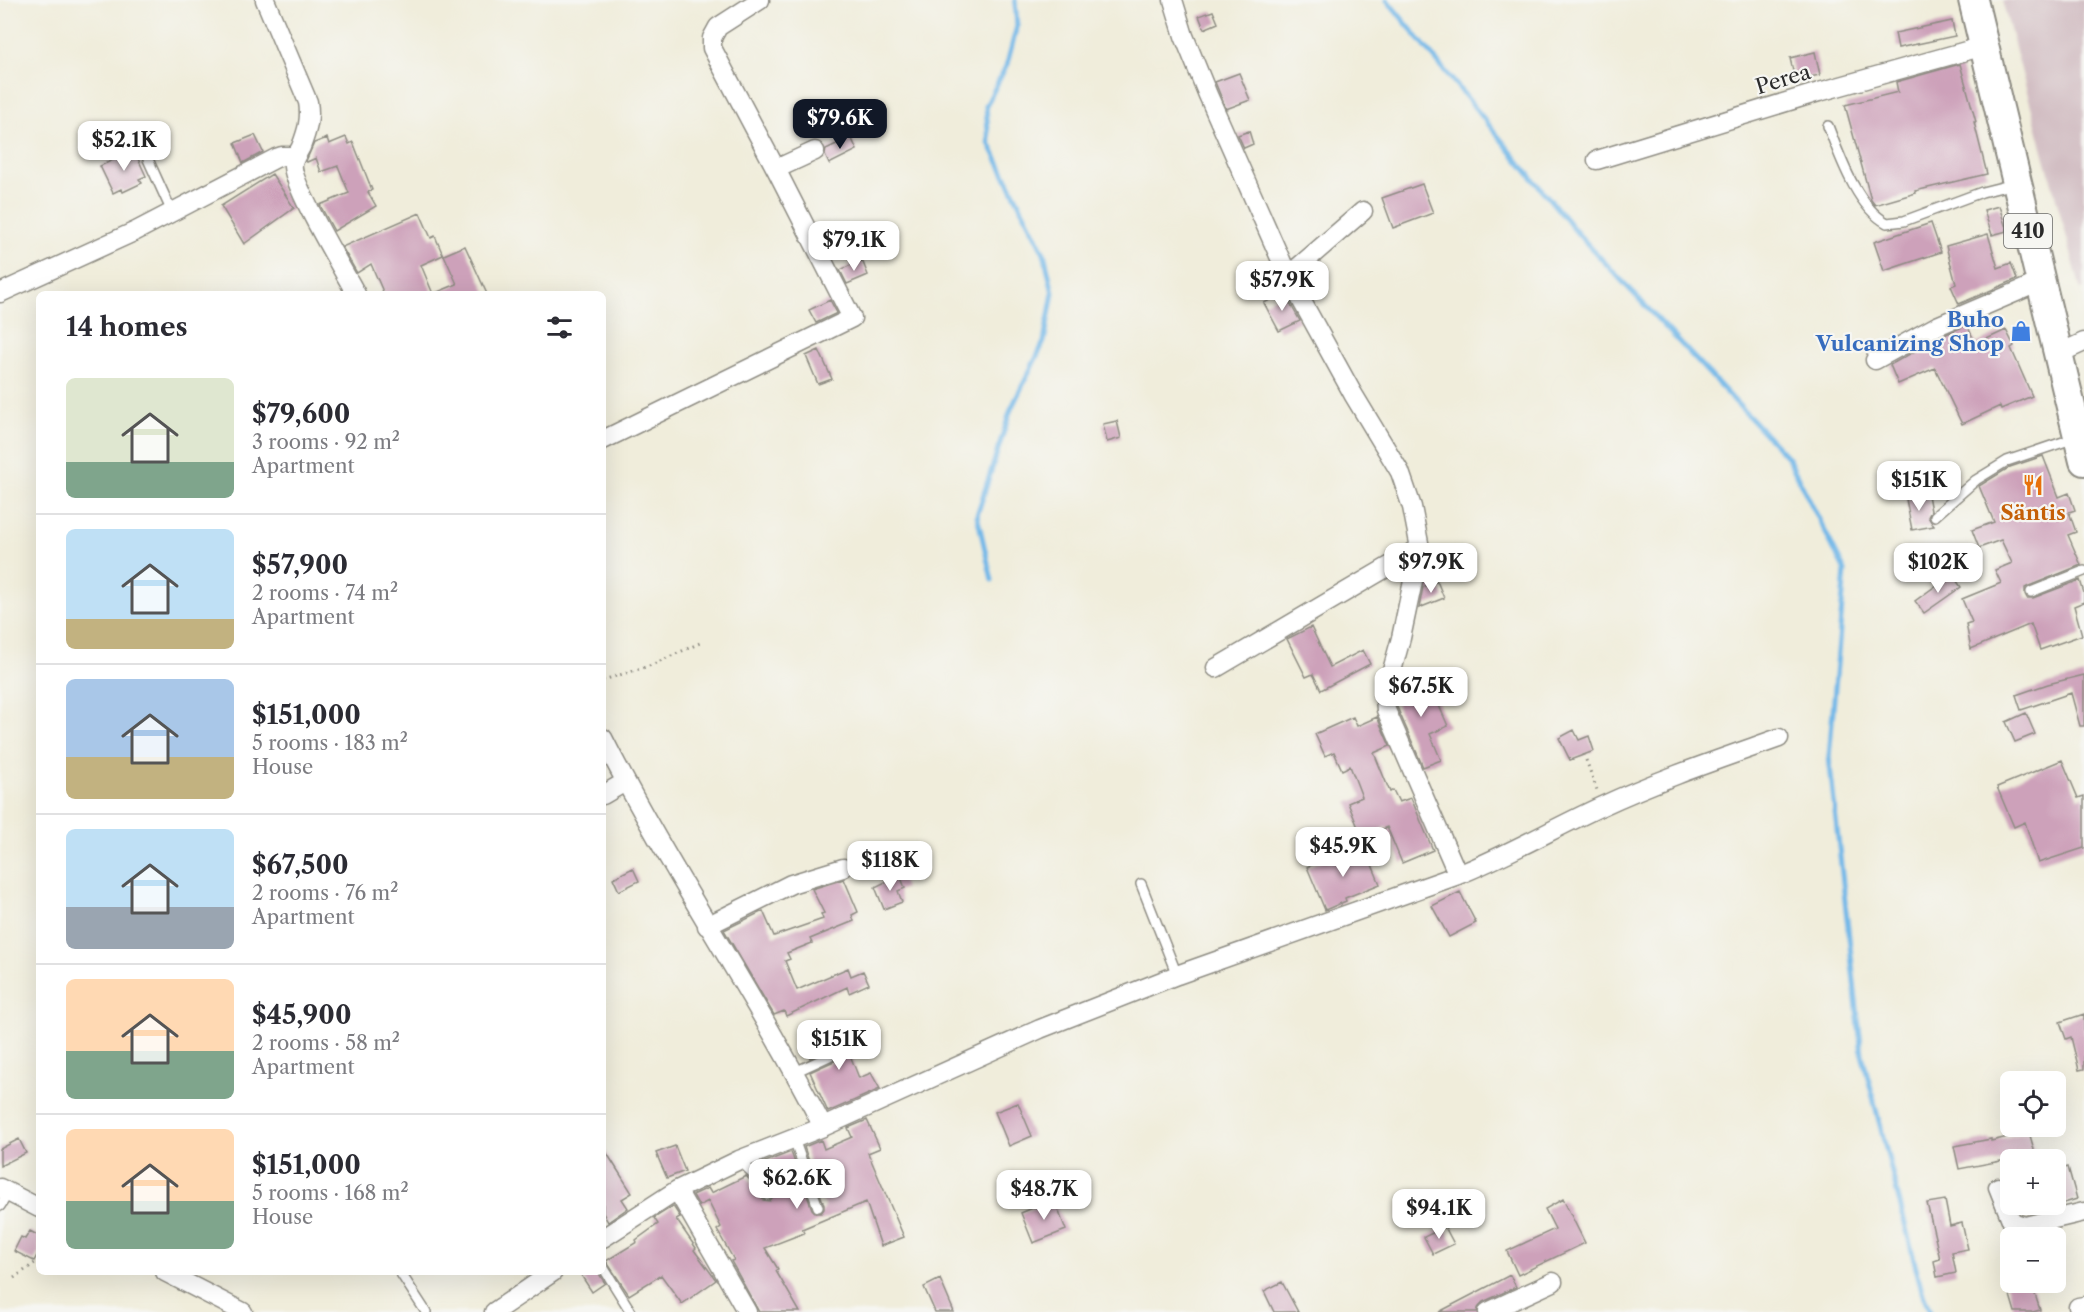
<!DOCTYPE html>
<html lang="en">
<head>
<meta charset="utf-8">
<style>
	body { margin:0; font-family:"Libre Caslon Text",serif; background:#f7f7f7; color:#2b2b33; height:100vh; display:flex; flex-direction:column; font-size:22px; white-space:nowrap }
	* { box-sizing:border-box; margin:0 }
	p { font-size:20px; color:#7c7c81 }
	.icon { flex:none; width:33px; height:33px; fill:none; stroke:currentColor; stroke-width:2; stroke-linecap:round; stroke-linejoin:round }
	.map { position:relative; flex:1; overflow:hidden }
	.panel { position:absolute; left:36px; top:291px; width:570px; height:984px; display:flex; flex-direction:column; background:#fff; border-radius:9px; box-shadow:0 6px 24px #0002 }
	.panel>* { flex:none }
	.tools { position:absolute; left:2000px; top:1071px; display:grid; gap:12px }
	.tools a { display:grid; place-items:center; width:66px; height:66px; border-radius:9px; background:#fff; box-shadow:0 6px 24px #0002; font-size:30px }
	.price { position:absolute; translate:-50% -51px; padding:0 14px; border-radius:12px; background:#fff; color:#222; font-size:20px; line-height:39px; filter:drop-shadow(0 2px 3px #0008) }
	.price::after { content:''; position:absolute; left:50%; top:36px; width:18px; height:14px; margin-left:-9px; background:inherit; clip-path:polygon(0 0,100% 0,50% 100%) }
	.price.current { background:#111827; color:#fff }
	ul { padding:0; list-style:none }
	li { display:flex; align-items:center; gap:18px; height:150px; padding:0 30px }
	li+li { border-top:2px solid #e1e1e2 }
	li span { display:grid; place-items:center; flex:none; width:168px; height:120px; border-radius:9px; color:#555 }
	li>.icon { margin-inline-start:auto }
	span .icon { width:72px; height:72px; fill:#fffc; stroke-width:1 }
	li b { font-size:26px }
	h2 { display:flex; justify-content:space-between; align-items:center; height:72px; padding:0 30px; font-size:26px }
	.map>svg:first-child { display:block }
	.industrial { fill:#d2bec3 }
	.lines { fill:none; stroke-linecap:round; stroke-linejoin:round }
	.stream { stroke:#72b8e8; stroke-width:5 }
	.building { fill:#cda1ba }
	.lane-casing { stroke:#8e8c83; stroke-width:12 }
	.street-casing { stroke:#8e8c83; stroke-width:21 }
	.primary-casing { stroke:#8e8c83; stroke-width:32 }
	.path { stroke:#8e8c83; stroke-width:3; stroke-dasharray:1.5 4.5; stroke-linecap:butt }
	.lane { stroke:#fff; stroke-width:9 }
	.street { stroke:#fff; stroke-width:18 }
	.primary { stroke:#fff; stroke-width:28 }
	.labels { text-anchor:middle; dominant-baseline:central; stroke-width:4.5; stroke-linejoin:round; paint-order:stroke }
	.shield { fill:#f6f6f2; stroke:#686867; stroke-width:1.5 }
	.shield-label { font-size:20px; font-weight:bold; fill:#2b2b2b }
	.street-label { font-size:21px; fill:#2b2b2b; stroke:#f6f6f2 }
	.shop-label { font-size:21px; font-weight:bold; fill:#366cbe; stroke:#f6f6f2; text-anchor:end }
	.food-label { font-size:21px; font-weight:bold; fill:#c56008; stroke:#f6f6f2 }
</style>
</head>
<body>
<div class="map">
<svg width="2084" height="1312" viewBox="0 0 2084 1312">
	<rect width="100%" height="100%" fill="#f6f6f2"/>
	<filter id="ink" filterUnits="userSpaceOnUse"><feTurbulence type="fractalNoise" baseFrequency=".0167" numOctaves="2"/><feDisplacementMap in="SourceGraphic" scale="12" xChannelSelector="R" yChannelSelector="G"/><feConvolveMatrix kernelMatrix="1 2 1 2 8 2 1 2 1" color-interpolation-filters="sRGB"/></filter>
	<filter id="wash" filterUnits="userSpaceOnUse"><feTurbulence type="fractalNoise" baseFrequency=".008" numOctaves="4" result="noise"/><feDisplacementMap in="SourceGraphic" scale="24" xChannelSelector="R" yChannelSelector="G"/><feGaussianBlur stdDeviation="1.35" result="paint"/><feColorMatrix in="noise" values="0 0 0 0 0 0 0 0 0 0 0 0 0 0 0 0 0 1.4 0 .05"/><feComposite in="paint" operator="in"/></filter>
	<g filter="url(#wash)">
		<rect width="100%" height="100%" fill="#f0eddb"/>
		<path class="industrial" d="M2002,0H2084V288L2081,290Z"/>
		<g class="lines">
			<path class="stream" d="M1387,0L1578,234L1788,458L1845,571L1829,757L1862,1054L1922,1291L1930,1312
				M992,580L977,515L1011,409L1044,342L1053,293L1044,253L989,143L986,106L1007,64L1017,26L1015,0"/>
		</g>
		<g id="blocks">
			<path class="building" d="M1213,11L1218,23L1204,29L1199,16Z
				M1952,21L1955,36L1898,48L1895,33Z
				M1815,52L1820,75L1795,80L1790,58Z
				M1960,64L1976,122H1974L1987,174L1915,191L1916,193L1875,205L1871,200L1845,105L1898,92L1896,82Z
				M1239,73L1250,100L1226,109L1215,82Z
				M1249,131L1253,144L1244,148L1238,135Z
				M255,135L263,152L243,163L235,143Z
				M346,137L349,144L353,142L372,190L368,192L376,206L334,231L320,205L349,193L338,166L321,172L316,158L307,162L306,161L314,143L327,138L329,144Z
				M851,137L857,150L829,164L825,155L826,149Z
				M134,150L146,176L139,179L142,183L123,192L121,189L113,193L100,166Z
				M272,174L294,208L244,244L221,206Z
				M1422,184L1433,213L1393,228L1382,198Z
				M1999,206L2007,231L1992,235L1984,210Z
				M420,213L431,238L435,236L443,255L421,265L433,294H384L371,264L357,273L342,247Z
				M1931,223L1941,252L1884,271L1874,242Z
				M1988,234L1998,268L2011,263L2017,279L1959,304L1951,286L1956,284L1946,246Z
				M465,246L487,294H433L457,284L444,255Z
				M862,260L868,275L847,284L840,270Z
				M1284,293L1300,321L1279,331L1264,303Z
				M830,300L837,313L816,323L809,310Z
				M1967,325L1976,344L2006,330L2014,346L2011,348L2032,396L2001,409L2000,406L1962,424L1935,368L1898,384L1890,365L1942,336Z
				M819,350L832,379L818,384L806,356Z
				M1117,421L1121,438L1107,442L1103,424Z
				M2043,456L2059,497L2069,493L2075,510L2069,512L2076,532L2068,535L2081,565L2029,586L2025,588V594L2027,598H2033L2080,580L2084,593V602L2074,606L2082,635L2040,650L2031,624L1971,649L1966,624L1972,622L1962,599L2001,583L1995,570L2012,563L2001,540L1979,548L1972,530L1994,522L1979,486L2010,467Z
				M1928,495L1931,511L1928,517L1934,526L1912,530L1906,499Z
				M1952,574L1961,587L1924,613L1915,601Z
				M1437,581L1444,598L1419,608L1423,587Z
				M1311,627L1330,667L1363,650L1370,664L1321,690L1313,674L1306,677L1287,639Z
				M2084,675V726H2080L2071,693L2021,710L2016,695L2048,684Z
				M1426,676L1448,726L1430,734L1441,760L1423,767L1397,707L1396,697L1399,687Z
				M2026,713L2035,734L2015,742L2006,722Z
				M1353,717L1357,726L1377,717L1390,746L1374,753L1390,792L1393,790L1399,802L1411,798L1433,850L1402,863L1387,827L1362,837L1348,803L1362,797L1350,766L1342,770L1334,752L1325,756L1315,734Z
				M1574,730L1579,740L1589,736L1594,751L1570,760L1559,738Z
				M2062,760L2078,798L2084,796V848L2038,863L2025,822L2014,827L1997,787Z
				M1365,848L1380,884L1345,898L1346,901L1325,910L1307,867L1328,858L1330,862Z
				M633,868L639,881L619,891L613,878Z
				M900,875L905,888L898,891L902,902L884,909L875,887Z
				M844,879L858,912L852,915L854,921L810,939L812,943L787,953L790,959L785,961L797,990L848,968L851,976L863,971L869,984L849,993L847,987L786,1016L784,1011L774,1015L724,930L763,911L774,936L823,919L821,914L824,913L812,889Z
				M1460,892L1476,923L1449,937L1432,906Z
				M2084,1014V1069L2079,1070L2071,1037L2066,1039L2060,1022Z
				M848,1023L857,1046L848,1050L859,1078L871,1073L880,1089L828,1112L810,1072L841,1058L844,1050L841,1046H836L810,1058L804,1045Z
				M1018,1103L1032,1136L1009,1146L995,1112Z
				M867,1120L880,1148L868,1153L904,1237L881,1246L866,1202L802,1229L804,1233L765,1248L778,1269L776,1271L800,1312H759L731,1261L734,1260L717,1230L721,1227L708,1201L699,1206L693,1195L708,1188L711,1193L746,1176L755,1185L763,1200L770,1201L774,1195L767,1178L755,1166L791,1152L812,1209L816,1213H821L824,1209V1205L804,1147L821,1140L824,1149L852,1137L848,1128Z
				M2029,1132L2037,1160H2006L1959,1169L1954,1146L1991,1139V1141Z
				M19,1139L26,1153L0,1166V1149Z
				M675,1146L685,1171L667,1178L656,1153Z
				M603,1147L632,1193L622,1199L628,1208L608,1222L603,1213Z
				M2068,1167L2077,1199L2055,1206V1171Z
				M1054,1199L1066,1230L1033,1243L1021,1213Z
				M1563,1199L1585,1243L1518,1275L1507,1251L1555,1229L1545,1209Z
				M1945,1200L1950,1226L1962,1223L1968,1249L1952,1252L1956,1273L1937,1277L1934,1261L1940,1259L1927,1203Z
				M673,1206L680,1217L676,1219L696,1248L694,1250L716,1280L682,1304L661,1275L629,1295L606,1261L637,1242L636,1240L658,1224L654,1218Z
				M1445,1227L1454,1244L1433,1254L1424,1237Z
				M30,1231L39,1236V1252L34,1261L14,1251L21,1237L25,1239Z
				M579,1272H598L605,1283L592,1292Z
				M1510,1275L1516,1287L1483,1302L1479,1306L1477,1312H1439Z
				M940,1279L954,1312H935L924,1287Z
				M1282,1282L1298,1312H1274L1264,1291Z
				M2006,1282H2031L2040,1310L2033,1312H2015Z"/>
		</g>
	</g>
	<g filter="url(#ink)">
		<use href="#blocks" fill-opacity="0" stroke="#8e8c83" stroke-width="1.5"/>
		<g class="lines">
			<defs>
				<path id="lane" d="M1828,126C1840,157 1857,207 1887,223L1904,221L1982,192L2014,184
					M137,135L172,212
					M1935,516L1976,480L2007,461L2075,438
					M2031,592L2084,571
					M1141,884L1177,975
					M795,1072L838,1052
					M794,1139L818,1207
					M739,1160L761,1181L767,1195
					M0,1206L9,1192
					M603,1267L631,1312
					M400,1272L426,1312"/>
				<path id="street" d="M265,0L308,102C311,119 307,131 301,147C298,153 294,158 293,164C290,182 345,273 356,294
					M760,0L718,27L712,38V48L776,169
					M1173,0L1184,36L1208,95L1288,276L1353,394L1400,472L1412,507L1420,548L1401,638L1385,696L1386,710L1458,875
					M1597,160L1819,92L1984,46
					M1288,276L1363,211
					M0,293L136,231L276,158L282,156H296
					M2058,354L2084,342
					M1875,360L1937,326L2040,282
					M603,440L852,318L776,169L815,151
					M1216,668L1420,548
					M603,738C670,871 755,994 823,1127
					M603,795L625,782
					M707,926L791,884L843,868
					M1998,1187L2012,1222L2025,1226L2084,1212
					M0,1188L39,1208
					M677,1190L747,1312
					M603,1238L677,1190L739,1160L823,1127L1040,1029L1177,975L1458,875C1508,855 1554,828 1602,806C1660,779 1720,759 1779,738
					M165,1272L243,1312
					M2078,1307L2084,1306
					M494,1312L553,1272
					M1488,1312L1553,1282"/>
				<path id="primary" d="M1973,0L2084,461"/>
			</defs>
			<use href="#lane" class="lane-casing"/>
			<use href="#street" class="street-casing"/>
			<use href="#primary" class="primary-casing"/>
			<path class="path" d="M603,680L649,666L700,643
				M1586,760L1597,790
				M14,1278L39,1260"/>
			<use href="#lane" class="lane"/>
			<use href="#street" class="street"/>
			<use href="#primary" class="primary"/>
		</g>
	</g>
	<defs>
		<symbol id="shop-bare" viewBox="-9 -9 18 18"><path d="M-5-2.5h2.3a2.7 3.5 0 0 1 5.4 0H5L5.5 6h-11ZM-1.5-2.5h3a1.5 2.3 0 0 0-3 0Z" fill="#3f7fe0" stroke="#f6f6f2" stroke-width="2.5" paint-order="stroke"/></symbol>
		<symbol id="restaurant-bare" viewBox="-9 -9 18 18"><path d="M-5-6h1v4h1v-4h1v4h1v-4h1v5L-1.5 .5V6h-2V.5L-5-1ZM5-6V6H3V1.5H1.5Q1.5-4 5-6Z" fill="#e8710a" stroke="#f6f6f2" stroke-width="2.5" paint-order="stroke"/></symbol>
	</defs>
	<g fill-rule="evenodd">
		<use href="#shop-bare" x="2006" y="316" width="30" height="30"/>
		<use href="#restaurant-bare" x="2018" y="470" width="30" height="30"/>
	</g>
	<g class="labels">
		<rect class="shield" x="2004" y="214" width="48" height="34" rx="4.5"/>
		<g class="shield-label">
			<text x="2028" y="231">410</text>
		</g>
		<g class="street-label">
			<text transform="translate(1783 79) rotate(-17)">Perea</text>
		</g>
		<g class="shop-label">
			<text x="2004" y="319">Buho<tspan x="2004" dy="24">Vulcanizing Shop</tspan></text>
		</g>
		<g class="food-label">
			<text x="2033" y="512">Säntis</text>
		</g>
	</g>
</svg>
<div class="tools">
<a><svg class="icon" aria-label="locate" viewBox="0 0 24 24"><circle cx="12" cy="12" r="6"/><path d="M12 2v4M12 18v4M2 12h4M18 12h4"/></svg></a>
<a>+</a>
<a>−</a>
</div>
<b class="price current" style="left:840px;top:150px">$79.6K</b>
<b class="price" style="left:124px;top:172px">$52.1K</b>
<b class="price" style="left:854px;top:272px">$79.1K</b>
<b class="price" style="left:1282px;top:312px">$57.9K</b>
<b class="price" style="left:1919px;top:512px">$151K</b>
<b class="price" style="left:1431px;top:594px">$97.9K</b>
<b class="price" style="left:1938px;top:594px">$102K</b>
<b class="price" style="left:1421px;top:718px">$67.5K</b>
<b class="price" style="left:1343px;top:878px">$45.9K</b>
<b class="price" style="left:890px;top:892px">$118K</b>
<b class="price" style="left:839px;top:1071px">$151K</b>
<b class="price" style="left:797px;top:1210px">$62.6K</b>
<b class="price" style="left:1044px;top:1221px">$48.7K</b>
<b class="price" style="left:1439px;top:1240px">$94.1K</b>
<section class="panel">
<h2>14 homes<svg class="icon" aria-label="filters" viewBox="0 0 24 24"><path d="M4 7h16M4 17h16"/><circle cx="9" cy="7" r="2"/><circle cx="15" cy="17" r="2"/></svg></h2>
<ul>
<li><span style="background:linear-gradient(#dfe7d0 70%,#7fa58c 0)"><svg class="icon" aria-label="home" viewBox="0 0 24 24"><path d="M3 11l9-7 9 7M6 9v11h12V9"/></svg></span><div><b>$79,600</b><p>3 rooms · 92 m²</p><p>Apartment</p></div></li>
<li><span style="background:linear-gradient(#bfe0f5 75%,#c2b280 0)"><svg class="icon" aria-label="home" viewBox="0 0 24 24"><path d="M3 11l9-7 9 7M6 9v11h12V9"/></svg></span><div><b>$57,900</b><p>2 rooms · 74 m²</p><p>Apartment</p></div></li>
<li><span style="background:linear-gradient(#a9c7e8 65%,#c2b280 0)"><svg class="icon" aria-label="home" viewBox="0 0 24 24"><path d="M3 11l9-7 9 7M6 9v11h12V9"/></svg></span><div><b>$151,000</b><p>5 rooms · 183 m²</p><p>House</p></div></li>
<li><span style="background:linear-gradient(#bfe0f5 65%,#9aa5b1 0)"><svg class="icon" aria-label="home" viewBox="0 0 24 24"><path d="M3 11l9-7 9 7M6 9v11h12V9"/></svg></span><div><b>$67,500</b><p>2 rooms · 76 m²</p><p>Apartment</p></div></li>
<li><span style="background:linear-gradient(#ffd9b3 60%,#7fa58c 0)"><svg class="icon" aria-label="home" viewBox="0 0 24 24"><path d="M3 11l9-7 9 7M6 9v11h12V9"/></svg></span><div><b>$45,900</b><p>2 rooms · 58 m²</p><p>Apartment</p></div></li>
<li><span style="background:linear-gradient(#ffd9b3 60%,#7fa58c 0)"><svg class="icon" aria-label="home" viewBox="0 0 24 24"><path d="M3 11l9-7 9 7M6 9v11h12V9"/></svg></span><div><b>$151,000</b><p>5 rooms · 168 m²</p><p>House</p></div></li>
</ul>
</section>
</div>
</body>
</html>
